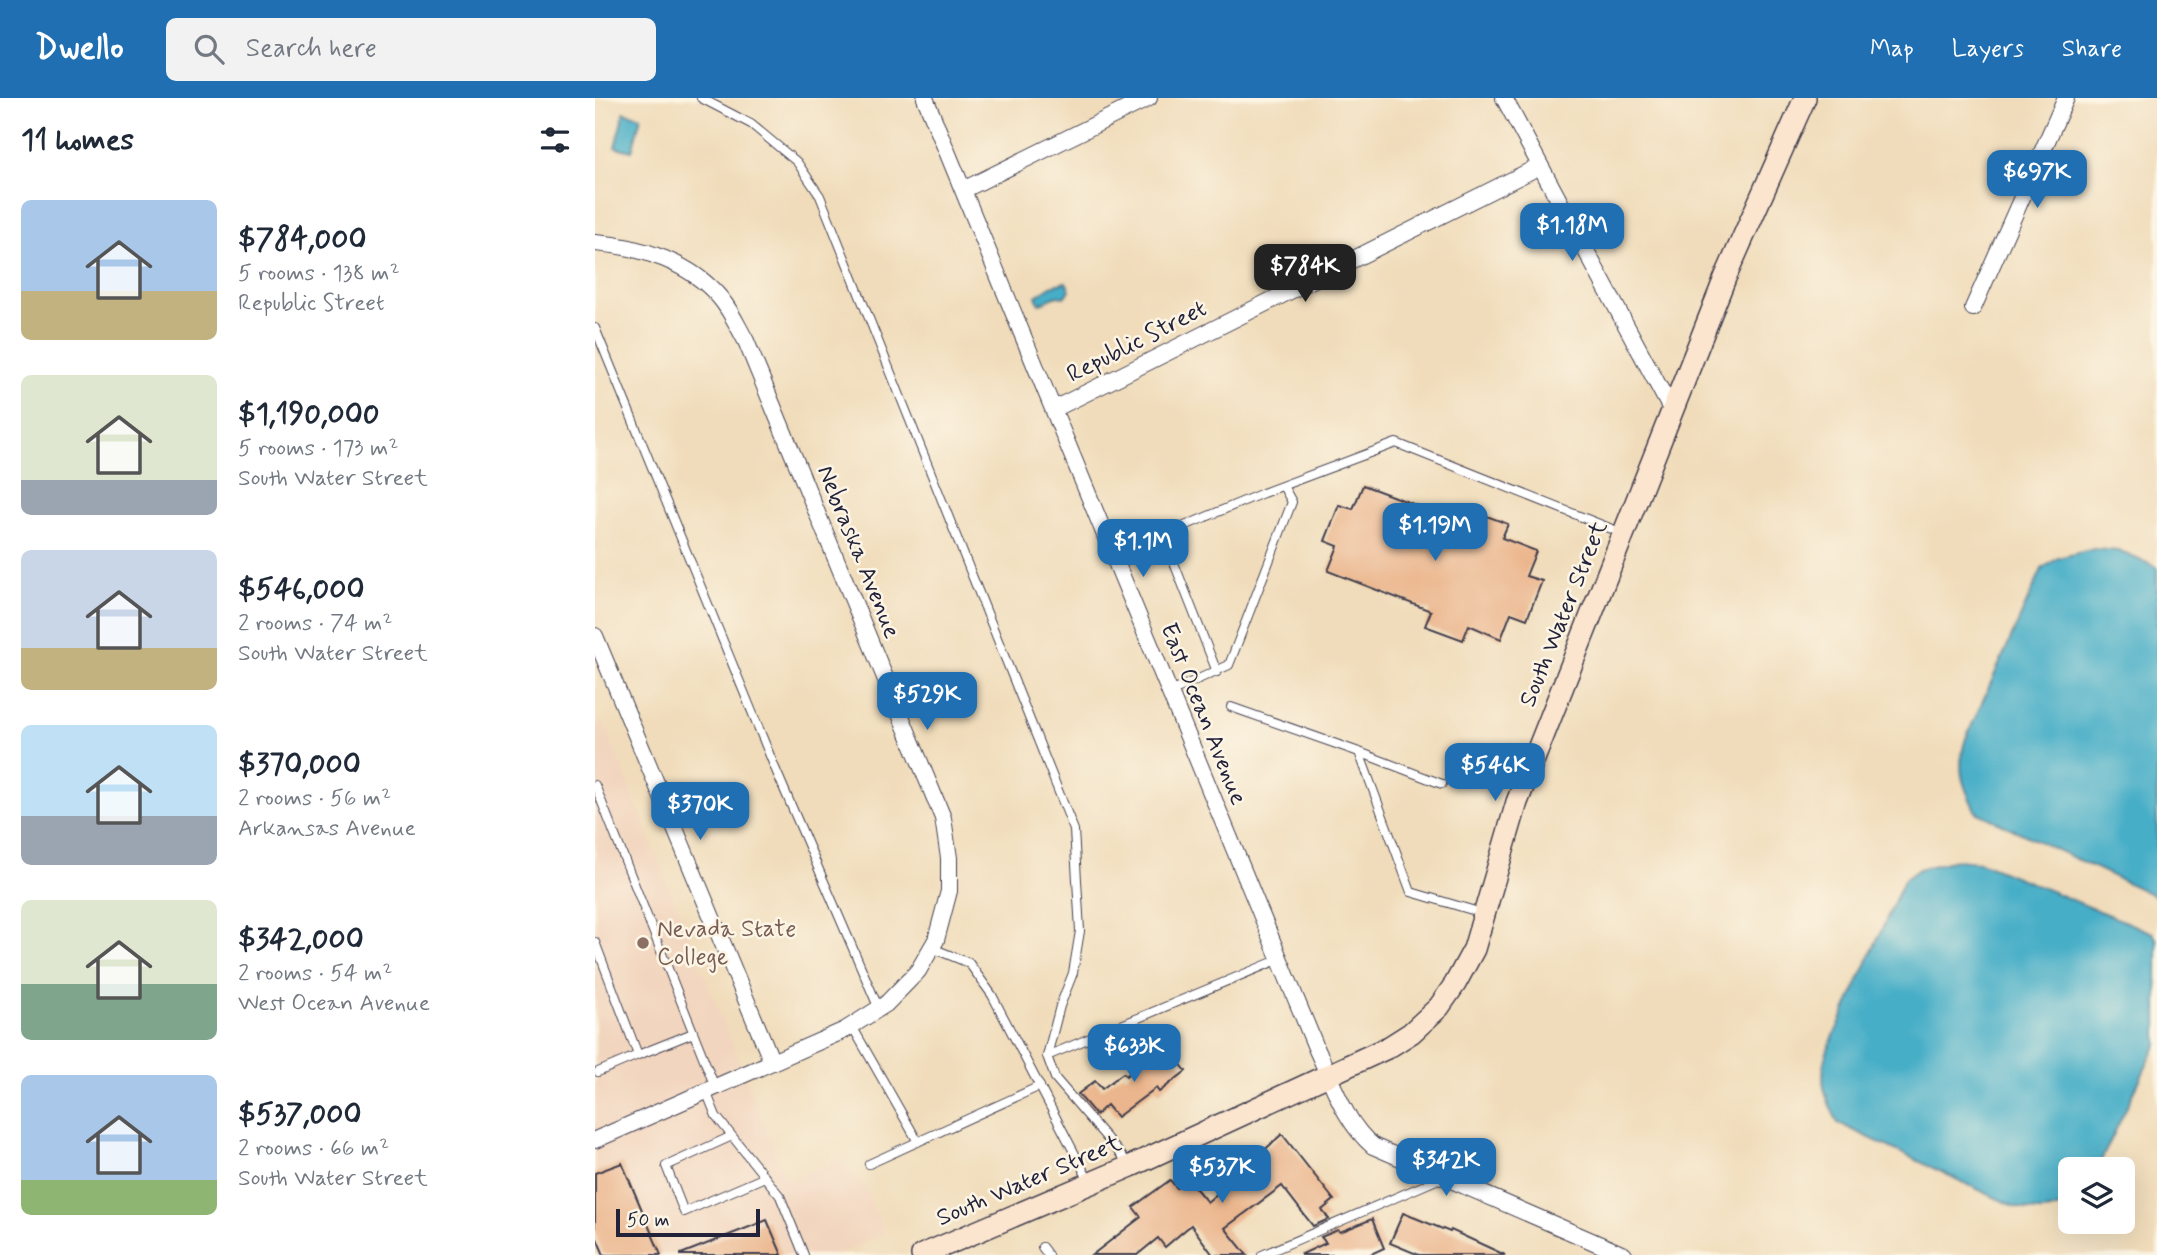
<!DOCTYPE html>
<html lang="en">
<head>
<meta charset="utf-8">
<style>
	body { margin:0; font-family:Mynerve,sans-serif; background:#f2f2f3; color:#1f2937; height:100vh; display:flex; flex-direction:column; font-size:26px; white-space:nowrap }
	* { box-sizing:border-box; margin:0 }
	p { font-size:23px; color:#747a83 }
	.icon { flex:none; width:38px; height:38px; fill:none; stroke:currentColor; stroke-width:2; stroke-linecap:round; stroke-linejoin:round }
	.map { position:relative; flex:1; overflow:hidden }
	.panel { display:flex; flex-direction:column; background:#fff; width:595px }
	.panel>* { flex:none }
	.tools { position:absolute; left:1463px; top:1059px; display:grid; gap:14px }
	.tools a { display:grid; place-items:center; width:77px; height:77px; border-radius:10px; background:#fff; box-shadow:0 7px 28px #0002; font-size:35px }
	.scale { position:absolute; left:21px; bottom:18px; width:144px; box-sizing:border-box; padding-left:7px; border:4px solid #22223b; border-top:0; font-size:19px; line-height:24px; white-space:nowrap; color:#22223b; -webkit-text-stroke:5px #fcf5e5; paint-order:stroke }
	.price { position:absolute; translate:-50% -60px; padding:0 16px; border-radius:14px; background:#1f6fb2; color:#fff; font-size:23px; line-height:46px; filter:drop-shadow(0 2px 4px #0008) }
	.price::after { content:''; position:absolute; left:50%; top:42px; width:21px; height:16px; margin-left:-10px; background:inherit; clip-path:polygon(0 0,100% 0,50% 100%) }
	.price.selected { background:#222; color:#fff }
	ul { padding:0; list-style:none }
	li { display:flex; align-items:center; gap:21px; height:175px; padding:0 21px }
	li span { display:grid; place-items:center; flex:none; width:196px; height:140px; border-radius:10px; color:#555 }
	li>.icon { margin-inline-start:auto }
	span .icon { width:84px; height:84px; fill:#fffc; stroke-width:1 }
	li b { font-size:30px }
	h2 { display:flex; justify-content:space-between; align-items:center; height:84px; padding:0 21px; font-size:30px }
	header { display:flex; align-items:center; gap:42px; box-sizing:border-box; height:98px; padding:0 35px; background:#1f6fb2; color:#fff }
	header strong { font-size:33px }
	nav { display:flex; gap:38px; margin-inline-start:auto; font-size:24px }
	.search { width:490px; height:63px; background:#f2f2f3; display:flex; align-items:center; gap:18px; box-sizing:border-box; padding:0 24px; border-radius:10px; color:#747a83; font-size:26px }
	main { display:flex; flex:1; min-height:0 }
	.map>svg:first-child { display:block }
	.built { fill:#f2d5be }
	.water { fill:#47aec7; stroke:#346881; stroke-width:2 }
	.building { fill:#ebb68d }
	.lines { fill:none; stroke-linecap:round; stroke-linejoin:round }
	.lane-casing { stroke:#413e4e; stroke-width:10 }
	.street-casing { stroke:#413e4e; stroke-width:18 }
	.secondary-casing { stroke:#413e4e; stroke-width:24 }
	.lane { stroke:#fff; stroke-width:8 }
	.street { stroke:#fff; stroke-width:16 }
	.secondary { stroke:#fce5cf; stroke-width:21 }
	.education-dot { fill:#8d6e63; stroke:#fcf5e5; stroke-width:2.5 }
	.labels { text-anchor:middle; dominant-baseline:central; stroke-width:5; stroke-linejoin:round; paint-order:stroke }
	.street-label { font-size:24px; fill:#22223b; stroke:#fcf5e5 }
	.education-label { font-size:24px; fill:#785e54; stroke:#fcf5e5; text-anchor:start }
</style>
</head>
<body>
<header>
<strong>Dwello</strong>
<div class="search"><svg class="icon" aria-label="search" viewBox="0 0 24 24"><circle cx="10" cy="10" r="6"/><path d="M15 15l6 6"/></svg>Search here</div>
<nav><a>Map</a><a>Layers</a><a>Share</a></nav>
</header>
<main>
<section class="panel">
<h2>11 homes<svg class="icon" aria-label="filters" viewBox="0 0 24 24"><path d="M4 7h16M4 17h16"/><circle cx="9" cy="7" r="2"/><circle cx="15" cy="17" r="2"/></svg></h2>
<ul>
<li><span style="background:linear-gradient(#a9c7e8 65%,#c2b280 0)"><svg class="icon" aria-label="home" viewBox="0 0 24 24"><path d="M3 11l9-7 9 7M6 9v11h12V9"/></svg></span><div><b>$784,000</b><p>5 rooms · 138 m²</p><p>Republic Street</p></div></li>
<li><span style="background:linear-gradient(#dfe7d0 75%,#9aa5b1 0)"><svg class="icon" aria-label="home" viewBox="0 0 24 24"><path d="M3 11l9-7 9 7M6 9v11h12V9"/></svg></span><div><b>$1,190,000</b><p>5 rooms · 173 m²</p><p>South Water Street</p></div></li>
<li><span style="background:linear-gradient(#c9d6e8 70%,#c2b280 0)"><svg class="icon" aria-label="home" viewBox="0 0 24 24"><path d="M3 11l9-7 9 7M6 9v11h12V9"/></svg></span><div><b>$546,000</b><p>2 rooms · 74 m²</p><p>South Water Street</p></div></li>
<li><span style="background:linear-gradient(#bfe0f5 65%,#9aa5b1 0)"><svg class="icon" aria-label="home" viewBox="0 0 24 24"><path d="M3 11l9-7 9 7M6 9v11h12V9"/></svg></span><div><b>$370,000</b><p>2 rooms · 56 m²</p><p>Arkansas Avenue</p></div></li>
<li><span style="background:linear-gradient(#dfe7d0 60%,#7fa58c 0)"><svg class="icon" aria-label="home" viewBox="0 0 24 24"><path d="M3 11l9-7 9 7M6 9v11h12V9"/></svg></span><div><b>$342,000</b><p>2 rooms · 54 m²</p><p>West Ocean Avenue</p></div></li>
<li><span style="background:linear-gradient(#a9c7e8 75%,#8fb573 0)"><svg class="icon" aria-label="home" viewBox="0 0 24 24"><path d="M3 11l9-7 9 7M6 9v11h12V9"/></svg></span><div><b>$537,000</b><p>2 rooms · 66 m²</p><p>South Water Street</p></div></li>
</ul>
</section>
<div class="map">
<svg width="1562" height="1157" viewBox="0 0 1562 1157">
	<rect width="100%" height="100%" fill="#fcf5e5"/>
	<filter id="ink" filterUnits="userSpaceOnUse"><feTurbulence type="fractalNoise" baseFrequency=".0143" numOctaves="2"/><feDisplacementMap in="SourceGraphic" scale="14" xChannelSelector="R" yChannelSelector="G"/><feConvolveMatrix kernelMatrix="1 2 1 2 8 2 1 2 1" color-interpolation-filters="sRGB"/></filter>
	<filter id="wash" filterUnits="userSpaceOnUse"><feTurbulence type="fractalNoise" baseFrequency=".00686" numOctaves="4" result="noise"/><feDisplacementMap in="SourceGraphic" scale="28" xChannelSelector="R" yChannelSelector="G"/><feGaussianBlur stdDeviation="1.57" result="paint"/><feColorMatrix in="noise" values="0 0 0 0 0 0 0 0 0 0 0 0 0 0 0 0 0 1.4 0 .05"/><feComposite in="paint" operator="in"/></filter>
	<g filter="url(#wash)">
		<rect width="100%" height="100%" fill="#f0dcba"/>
		<path class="built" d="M8,623L192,1083L246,1061L271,1092L290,1136L240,1157H1L0,629Z"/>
		<path class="water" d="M29,14L46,19L37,53L20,49Z
			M471,184L475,192L469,199L462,198L444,206L441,198L456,188Z
			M1499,451L1523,453L1562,469V799L1381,714C1367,686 1361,671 1371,640L1447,471L1463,460Z
			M1361,762L1385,764L1558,835L1562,842V946L1502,1071H1475V1104C1453,1116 1442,1115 1418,1108L1243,1025C1229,997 1223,982 1233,951L1309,782L1324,771Z"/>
		<g id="blocks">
			<path class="building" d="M768,387L871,426L876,412L913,426L907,440L941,453L931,478L947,483L932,521L916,515L906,541L874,527L868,542L830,528L836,513L733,473L743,448L730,443L744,407L758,411Z
				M574,951L591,973L564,994L561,990L522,1019L512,1007L501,1017L483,996L500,983L507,991L528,975L531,978L558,954L563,961Z
				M687,1036L739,1102L727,1112L734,1121L718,1128L687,1088L630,1130L652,1157H618L596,1127L570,1149L563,1140L542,1157H497L546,1119L538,1109L575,1082L582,1090L592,1080L612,1104L665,1060L663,1058Z
				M27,1065L66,1157H9L0,1136V1075Z
				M808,1115L855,1134L856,1132L910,1157H824L795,1145Z
				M777,1121L789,1150L774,1157H705L731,1145L726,1139L743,1132L745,1134Z
				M172,1122L187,1157H86V1156Z"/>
		</g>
	</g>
	<g filter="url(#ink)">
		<use href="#blocks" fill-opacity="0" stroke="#413e4e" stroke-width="2"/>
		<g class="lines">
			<defs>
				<path id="lane" d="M106,0L156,26L202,64L225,98L479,732L485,833L478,875L465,908L452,958L685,861
					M0,230L180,670L284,911
					M622,574L568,437L668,395L801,345L1027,435
					M575,594L634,567L697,404L688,388
					M636,609L764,654L816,794L887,815
					M764,654L847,686
					M0,687L120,989
					M0,844L43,957L98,935
					M337,850L374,865L397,897L494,1083
					M257,928L323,1044
					M452,958L460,980L534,1066
					M3,974L43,957
					M111,993L121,1018L185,1098L209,1157
					M137,1038L71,1068L89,1114L170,1079
					M274,1066L445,988
					M447,1149L453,1157
					M667,1157L846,1080"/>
				<path id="street" d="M330,0L722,952C738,985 749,1024 778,1048L1029,1157
					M909,0L1077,313
					M368,92L554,0
					M0,145C45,148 97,165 126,201C136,213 143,229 151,243L348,720L354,760V793L341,842L323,873L291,906L250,932L0,1042
					M1378,210L1471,0
					M459,311L945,68
					M0,538L177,964"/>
				<path id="secondary" d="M327,1157L536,1068L794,949L816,935L844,909L860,886L879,851L922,704L1130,180L1210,0"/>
			</defs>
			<use href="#lane" class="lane-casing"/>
			<use href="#street" class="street-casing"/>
			<use href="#secondary" class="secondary-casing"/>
			<use href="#lane" class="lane"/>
			<use href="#street" class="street"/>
			<use href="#secondary" class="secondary"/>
		</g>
	</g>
	<circle class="education-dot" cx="48" cy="845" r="7"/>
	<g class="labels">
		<g class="street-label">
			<text transform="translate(542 244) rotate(-27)">Republic Street</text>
			<text transform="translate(263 454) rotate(68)">Nebraska Avenue</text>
			<text transform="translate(969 516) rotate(-68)">South Water Street</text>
			<text transform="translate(608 616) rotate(68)">East Ocean Avenue</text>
			<text transform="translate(434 1083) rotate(-23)">South Water Street</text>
		</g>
		<g class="education-label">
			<text x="62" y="831">Nevada State<tspan x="62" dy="28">College</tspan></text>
		</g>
	</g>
</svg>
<div class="tools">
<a><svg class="icon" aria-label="layers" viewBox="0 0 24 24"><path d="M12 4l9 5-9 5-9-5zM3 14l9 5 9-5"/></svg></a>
</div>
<div class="scale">50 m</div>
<b class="price" style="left:1442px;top:112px">$697K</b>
<b class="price" style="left:977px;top:165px">$1.18M</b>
<b class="price selected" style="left:710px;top:206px">$784K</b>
<b class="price" style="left:840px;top:465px">$1.19M</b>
<b class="price" style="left:548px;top:481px">$1.1M</b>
<b class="price" style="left:332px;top:634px">$529K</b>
<b class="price" style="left:900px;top:705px">$546K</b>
<b class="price" style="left:105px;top:744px">$370K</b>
<b class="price" style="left:539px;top:986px">$633K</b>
<b class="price" style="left:851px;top:1100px">$342K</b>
<b class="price" style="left:627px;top:1107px">$537K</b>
</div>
</main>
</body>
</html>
